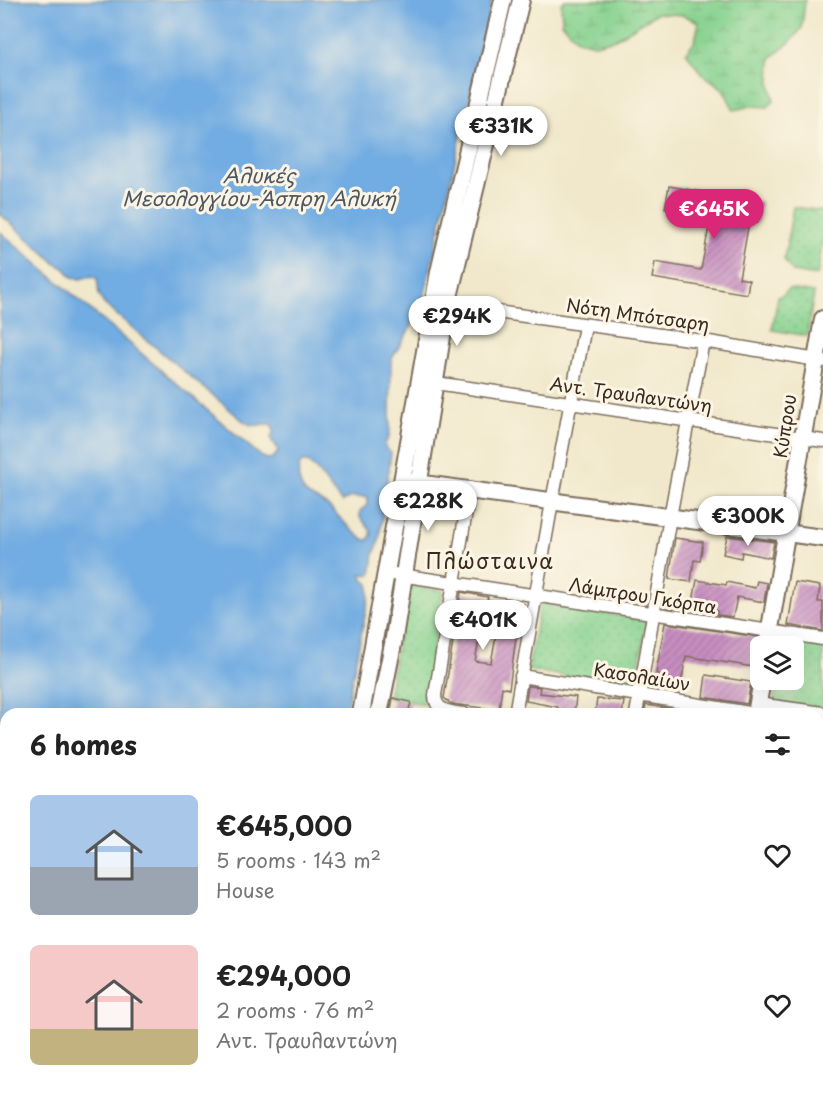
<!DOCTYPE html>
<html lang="en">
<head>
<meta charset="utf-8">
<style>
	body { margin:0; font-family:"Playpen Sans",sans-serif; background:#f6f6f6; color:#222; height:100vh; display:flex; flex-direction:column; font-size:22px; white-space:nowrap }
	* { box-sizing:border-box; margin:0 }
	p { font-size:20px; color:#767676 }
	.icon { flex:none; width:33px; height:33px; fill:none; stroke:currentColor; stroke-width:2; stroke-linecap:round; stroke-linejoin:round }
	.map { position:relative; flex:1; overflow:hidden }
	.drawer { position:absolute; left:0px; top:708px; width:824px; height:386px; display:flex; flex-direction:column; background:#fff; border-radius:18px 18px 0 0; box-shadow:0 6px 24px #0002 }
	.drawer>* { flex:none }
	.controls { position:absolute; left:750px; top:636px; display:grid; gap:12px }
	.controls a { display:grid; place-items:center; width:54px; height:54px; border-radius:9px; background:#fff; box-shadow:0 6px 24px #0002; font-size:30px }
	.price { position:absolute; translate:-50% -51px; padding:0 14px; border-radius:21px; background:#fff; color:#222; font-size:20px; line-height:39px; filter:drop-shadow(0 2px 3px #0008) }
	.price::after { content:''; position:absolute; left:50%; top:36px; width:18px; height:14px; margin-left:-9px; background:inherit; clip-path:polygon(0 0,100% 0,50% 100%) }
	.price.selected { background:#db2777; color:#fff }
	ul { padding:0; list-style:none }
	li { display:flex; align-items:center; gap:18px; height:150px; padding:0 30px }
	li span { display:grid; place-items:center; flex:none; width:168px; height:120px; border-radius:9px; color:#555 }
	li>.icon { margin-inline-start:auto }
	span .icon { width:72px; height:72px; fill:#fffc; stroke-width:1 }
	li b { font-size:26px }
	h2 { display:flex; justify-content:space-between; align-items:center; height:72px; padding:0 30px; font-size:26px }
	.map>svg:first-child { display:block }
	.built { fill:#eed0e7 }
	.grass { fill:url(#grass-dots); stroke:#607e56; stroke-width:1.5 }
	.wetland { fill:url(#wetland-marsh); stroke:#607e56; stroke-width:1.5 }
	.water { fill:#71ace2; stroke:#566b80; stroke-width:1.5; fill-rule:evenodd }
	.building { fill:url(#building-hatch); fill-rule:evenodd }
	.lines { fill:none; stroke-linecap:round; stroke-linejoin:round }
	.street-casing { stroke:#7b6c5b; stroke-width:15 }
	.secondary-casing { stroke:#7b6c5b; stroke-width:20 }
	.street { stroke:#fff; stroke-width:12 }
	.secondary { stroke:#fff; stroke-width:16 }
	.labels { text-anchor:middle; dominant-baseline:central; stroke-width:6; stroke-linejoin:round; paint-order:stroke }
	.street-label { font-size:18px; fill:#3b2a1e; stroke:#fcf5e5 }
	.water-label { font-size:20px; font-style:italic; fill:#4e5863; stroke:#fcf5e5 }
	.quarter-label { font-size:21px; letter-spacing:1.5px; fill:#3b2a1e; stroke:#fcf5e5 }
</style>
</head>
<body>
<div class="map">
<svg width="823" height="1093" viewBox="0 0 823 1093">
	<defs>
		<pattern id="grass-dots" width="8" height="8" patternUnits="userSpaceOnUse" patternTransform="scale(1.5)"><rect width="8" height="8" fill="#86d28f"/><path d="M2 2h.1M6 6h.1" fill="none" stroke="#75b47b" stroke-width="1.8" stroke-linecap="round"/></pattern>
		<pattern id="wetland-marsh" width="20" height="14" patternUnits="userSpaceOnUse" patternTransform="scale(1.5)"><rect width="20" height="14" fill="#86d28f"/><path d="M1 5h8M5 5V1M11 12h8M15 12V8" fill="none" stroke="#75b47b"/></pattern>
		<pattern id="building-hatch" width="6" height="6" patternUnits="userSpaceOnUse" patternTransform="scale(1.5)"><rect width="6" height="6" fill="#c88fc1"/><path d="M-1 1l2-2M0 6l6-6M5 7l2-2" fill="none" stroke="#a4759c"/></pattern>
	</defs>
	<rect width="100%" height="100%" fill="#fcf5e5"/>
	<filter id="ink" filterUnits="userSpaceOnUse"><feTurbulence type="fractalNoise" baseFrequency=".0167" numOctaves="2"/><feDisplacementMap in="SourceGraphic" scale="12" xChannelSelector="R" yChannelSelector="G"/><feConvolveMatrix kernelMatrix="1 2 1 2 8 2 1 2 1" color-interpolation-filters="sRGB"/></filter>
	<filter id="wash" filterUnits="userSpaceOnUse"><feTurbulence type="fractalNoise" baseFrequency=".008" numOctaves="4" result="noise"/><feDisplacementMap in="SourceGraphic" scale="24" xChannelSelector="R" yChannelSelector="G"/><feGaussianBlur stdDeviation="1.35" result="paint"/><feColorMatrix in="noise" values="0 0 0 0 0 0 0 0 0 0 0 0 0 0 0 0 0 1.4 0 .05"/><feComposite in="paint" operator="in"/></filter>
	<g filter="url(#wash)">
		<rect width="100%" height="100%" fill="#f1e8cb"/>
		<path class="built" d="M818,1084L823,1085V1093H709L710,1088H818Z"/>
		<path class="grass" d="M793,207L823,211V239L817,276L793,272L784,260Z
			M789,289L814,293L807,336L772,330L778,297L784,294Z
			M407,585L443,590L424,704L388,698Z
			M540,603L647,620L635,688L528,670Z
			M784,638L823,643V709L773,703L777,680H794V646H783Z
			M321,1088H646L645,1093H348Z"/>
		<path class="wetland" d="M565,0H805L802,28L790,42L771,58L770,82L774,100L768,107L751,106L734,110L723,89L700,72L686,52L695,41L699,22L682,15L657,13L615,39L595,44L578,40L562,23L561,4Z"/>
		<path class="water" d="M0,0H492L421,310L391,360L390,426L389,437L385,444L386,449L391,453L379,541L374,554L371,575L361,574L363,580L369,584V596L345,714H6V1088H197L195,1093H0V232L262,457L268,459L273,458L278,452L277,447L272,442L271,437L274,431L271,424C257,423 256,430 242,420L104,304L99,296L97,278L92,276L80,279L72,277L64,268L56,264L48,256L0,214ZM301,462H308C323,474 329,490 342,502L350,497H368L367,505L360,511V517L371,531V536L367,541C349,532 339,513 323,503C315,498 308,498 303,490C298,481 297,471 301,462Z"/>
		<g id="blocks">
			<path class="building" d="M669,186L761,202L757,223L749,222L739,278L749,280L747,294L652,278L655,262L701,270L711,216L665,208Z
				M727,536L774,542L771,558L742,552L741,558L723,554Z
				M675,538L703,542L700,561L694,560L691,582L669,579Z
				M697,580L726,585L727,582L755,588L757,581L767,583L764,602L737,597L733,617L717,615V611L692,607Z
				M795,582L820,586L818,602H823V631L788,625Z
				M461,592L488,597L487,600L524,604L520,637H516L509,689L502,687L499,710L451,704L444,698ZM480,611L495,614L494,619L499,620L491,663L475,661L479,640L475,639Z
				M665,623L758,637L757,645L760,654V668L686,656L680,690L657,685L659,674L656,673Z
				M706,675L751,682L747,704L703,697Z
				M528,686L540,687L539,693L576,697L574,714H558V707L526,701Z
				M393,698L411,702L408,714H390Z
				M597,699L624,701L622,714L595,713Z
				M646,705L700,713V714H644Z"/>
		</g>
	</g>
	<g filter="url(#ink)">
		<use href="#blocks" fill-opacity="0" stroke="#7b6c5b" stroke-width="1.5"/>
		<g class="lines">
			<defs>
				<path id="street" d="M440,304L703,341L823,361
					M429,382L823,441
					M387,573L823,639
					M521,676L756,714
					M758,704L823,713
					M464,714C451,712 435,712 435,695L470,488
					M515,714L552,502L585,326
					M636,714L670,517L703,341
					M818,821L823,822
					M818,933H823
					M818,1008H823"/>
				<path id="secondary" d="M409,482L823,538
					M767,646L823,319
					M361,714L439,272L503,0
					M379,714L393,644L447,305L521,0
					M756,714L762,680
					M818,859L823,860
					M818,1076L823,1077
					M269,1093L270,1088
					M285,1093L286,1088
					M690,1093L691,1088"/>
			</defs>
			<use href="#street" class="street-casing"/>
			<use href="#secondary" class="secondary-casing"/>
			<use href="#street" class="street"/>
			<use href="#secondary" class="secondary"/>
		</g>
	</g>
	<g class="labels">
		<g class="street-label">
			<text transform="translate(638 314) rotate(8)">Νότη Μπότσαρη</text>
			<text transform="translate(631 394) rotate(8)">Αντ. Τραυλαντώνη</text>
			<text transform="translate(784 426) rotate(-81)">Κύπρου</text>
			<text transform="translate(643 595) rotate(9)">Λάμπρου Γκόρπα</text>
			<text transform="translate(642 676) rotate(9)">Κασολαίων</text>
		</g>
		<g class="water-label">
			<text x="259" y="175">Αλυκές<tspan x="259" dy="23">Μεσολογγίου-Άσπρη Αλυκή</tspan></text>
		</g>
		<g class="quarter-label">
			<text x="490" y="560">Πλώσταινα</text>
		</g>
	</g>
</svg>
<div class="controls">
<a><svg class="icon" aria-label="layers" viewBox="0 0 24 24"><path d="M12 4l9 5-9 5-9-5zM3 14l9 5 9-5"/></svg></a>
</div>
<b class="price" style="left:501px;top:157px">€331K</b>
<b class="price selected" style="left:714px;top:240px">€645K</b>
<b class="price" style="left:457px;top:347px">€294K</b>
<b class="price" style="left:428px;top:532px">€228K</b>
<b class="price" style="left:748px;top:547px">€300K</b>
<b class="price" style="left:483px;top:651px">€401K</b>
<section class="drawer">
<h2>6 homes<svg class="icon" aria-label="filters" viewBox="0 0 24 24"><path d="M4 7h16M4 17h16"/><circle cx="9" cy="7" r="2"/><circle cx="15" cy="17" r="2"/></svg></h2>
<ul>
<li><span style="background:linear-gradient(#a9c7e8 60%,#9aa5b1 0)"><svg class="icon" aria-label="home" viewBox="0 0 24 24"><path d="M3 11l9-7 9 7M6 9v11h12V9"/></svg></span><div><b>€645,000</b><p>5 rooms · 143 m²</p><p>House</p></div><svg class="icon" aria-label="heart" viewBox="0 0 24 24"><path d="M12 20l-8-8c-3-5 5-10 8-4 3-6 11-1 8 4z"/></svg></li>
<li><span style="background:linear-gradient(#f6c9c9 70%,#c2b280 0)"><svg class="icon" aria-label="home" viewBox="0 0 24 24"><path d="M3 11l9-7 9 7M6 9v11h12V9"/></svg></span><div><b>€294,000</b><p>2 rooms · 76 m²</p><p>Αντ. Τραυλαντώνη</p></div><svg class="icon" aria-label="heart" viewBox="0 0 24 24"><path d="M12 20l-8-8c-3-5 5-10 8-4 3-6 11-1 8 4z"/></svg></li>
</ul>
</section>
</div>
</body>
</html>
